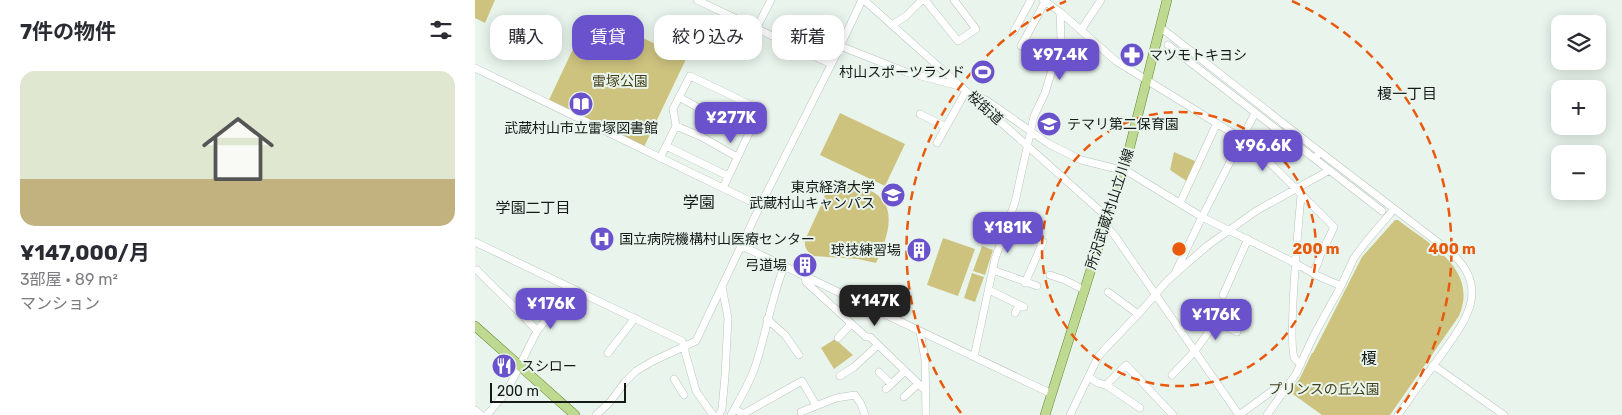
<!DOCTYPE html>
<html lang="ja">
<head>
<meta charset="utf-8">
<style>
	body { margin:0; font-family:Rubik,"Noto Sans JP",sans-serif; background:#f7f7f7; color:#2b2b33; height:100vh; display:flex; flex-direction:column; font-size:19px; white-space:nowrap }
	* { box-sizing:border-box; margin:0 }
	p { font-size:16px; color:#7c7c81 }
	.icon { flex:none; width:28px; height:28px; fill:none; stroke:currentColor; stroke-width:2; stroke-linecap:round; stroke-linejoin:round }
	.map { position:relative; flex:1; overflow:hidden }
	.side { display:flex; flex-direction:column; background:#fff; width:475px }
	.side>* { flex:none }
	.guide { position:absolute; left:15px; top:15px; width:475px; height:45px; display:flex; gap:10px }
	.buttons { position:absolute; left:1076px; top:15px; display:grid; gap:10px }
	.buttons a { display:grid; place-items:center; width:55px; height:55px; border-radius:10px; background:#fff; box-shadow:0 2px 12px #0003; font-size:25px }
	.scale { position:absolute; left:15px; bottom:12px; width:136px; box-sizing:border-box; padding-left:5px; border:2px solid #161a17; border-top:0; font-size:14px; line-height:18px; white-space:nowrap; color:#161a17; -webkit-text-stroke:4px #e9f5ec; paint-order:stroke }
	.price { position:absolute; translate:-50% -42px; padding:0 11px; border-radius:10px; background:#6952cb; color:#fff; font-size:16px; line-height:32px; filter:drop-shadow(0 1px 2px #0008) }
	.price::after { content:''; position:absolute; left:50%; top:30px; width:15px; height:11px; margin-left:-8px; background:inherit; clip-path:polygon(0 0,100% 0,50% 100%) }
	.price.active { background:#222; color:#fff }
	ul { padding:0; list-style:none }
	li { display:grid; align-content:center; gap:10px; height:265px; padding:0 20px }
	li+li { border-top:1px solid #e1e1e2 }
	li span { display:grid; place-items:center; height:155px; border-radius:15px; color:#555 }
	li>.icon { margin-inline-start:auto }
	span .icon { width:90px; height:90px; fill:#fffc; stroke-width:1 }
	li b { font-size:21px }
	h2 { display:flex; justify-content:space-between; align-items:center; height:60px; padding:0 20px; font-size:21px }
	.chip { padding:0 18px; border-radius:15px; background:#fff; box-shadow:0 2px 12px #0003; font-size:18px; line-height:45px }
	.chip.active { background:#6952cb; color:#fff }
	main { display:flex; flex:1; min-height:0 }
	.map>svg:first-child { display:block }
	.green { fill:#cdc37f }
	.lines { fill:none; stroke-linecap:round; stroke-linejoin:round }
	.minor-casing { stroke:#b9c4bc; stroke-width:8 }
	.major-casing { stroke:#678636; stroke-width:10 }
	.minor { stroke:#fff; stroke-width:7 }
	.major { stroke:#bed990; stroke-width:9 }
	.ring { fill:none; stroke:#e8590c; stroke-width:2.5; stroke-dasharray:9 6 }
	.labels { text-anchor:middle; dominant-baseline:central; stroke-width:4; stroke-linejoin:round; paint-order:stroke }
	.poi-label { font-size:14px; fill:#161a17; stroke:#e9f5ec; text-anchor:start }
	.park-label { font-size:14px; fill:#453f1a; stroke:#e9f5ec }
	.street-label { font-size:14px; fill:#161a17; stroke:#e9f5ec }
	.neighbourhood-label { font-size:15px; fill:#161a17; stroke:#e9f5ec }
	.quarter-label { font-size:16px; fill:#161a17; stroke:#e9f5ec }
	.centre { fill:#e8590c; stroke:#e9f5ec; stroke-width:2.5 }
	.ring-label { font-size:15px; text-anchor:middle; font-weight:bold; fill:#e8590c; stroke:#e9f5ec; stroke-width:4; stroke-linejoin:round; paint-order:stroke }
</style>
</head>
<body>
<main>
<section class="side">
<h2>7件の物件<svg class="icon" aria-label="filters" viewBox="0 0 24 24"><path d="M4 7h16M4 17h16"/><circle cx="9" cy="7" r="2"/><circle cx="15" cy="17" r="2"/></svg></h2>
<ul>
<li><span style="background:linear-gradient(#dfe7d0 70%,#c2b280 0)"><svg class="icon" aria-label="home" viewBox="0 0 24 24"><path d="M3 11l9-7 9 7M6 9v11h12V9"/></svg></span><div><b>¥147,000/月</b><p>3部屋 · 89 m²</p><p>マンション</p></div></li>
</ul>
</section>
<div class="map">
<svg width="1147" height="415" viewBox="0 0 1147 415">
	<rect width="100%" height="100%" fill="#e9f5ec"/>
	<path class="green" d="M0,0H20L10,23L0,18Z
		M127,18L211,59L169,147L73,102L107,30L118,35Z
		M365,113L430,144L410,186L345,155Z
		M699,152L722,162L713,182L695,170Z
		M354,182C416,186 426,209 401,263L383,259L339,256C332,252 329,248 330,240L348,201Z
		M920,220H923C954,244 1004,269 984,316L915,415H847L815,392L825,378L837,353H838L887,257Z
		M468,238L500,249L483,296L452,285Z
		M507,246L518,250L510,275L498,271Z
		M497,273L509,277L500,302L489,298Z
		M360,339L378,355L359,369L346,348Z"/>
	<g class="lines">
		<defs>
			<path id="minor" d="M222,0L356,64
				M389,0L632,217
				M450,0L483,41L501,29L479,0
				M568,0L585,12L641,61L767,139L797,165L859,227L845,256L843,263L838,273
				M283,25L296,0
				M417,25L431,16L447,0
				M685,27L845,152L973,250C1020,289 988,324 961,362C948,379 936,397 923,415
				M606,30L626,0
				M539,31L556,0
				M693,45L840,159
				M365,46L431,72L484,86
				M546,46L570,2
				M0,68L285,206
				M499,96L511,100L574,144L606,160L646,170
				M204,97L236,115L275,131
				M445,114L471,127
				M201,126L227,137L262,157
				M462,143L491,91
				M191,146L253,176
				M842,156L840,159L907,211
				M185,158L201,126L198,109L215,76L247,91L285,110L248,188
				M647,168L727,217L820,263L841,275L866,286
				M826,195C824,218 812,347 820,359C822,361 824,362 826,364
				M705,203L742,123
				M629,226L634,229L640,236L764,415
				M0,242L207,341L221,391L238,415
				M267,246L577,394
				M2,270C22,291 43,309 62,331
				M518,270L562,286
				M701,271L727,217L780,113
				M575,275L590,280L609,290
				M330,277L331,282L391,337H395L451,391
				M550,283L568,242L561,239
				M514,290L549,307
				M633,292L663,314
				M748,295L773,239
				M540,313L544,305
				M292,319L310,335L324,355
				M445,332L450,359L451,415
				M363,338L376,324
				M133,353L160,318
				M499,357L520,259L540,202L559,116L570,93L586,40L585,12
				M958,365L1029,415
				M404,372L416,384
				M697,375L720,351L740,323L742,322L762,332
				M365,376L379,367L403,345
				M614,377L623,383L631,385L651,365L698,415
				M199,379L209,395
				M631,385L665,408
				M411,389L430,371
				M429,397L443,384
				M260,409L268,414L327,381L341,405
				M0,410L6,415
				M326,412L361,398L380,395L386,404L390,415
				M12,415L32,391L62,331L85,302L94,287
				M121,415L135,402L150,382L161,371L178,361L221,341L285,206L361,55L387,0
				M244,415L247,409L250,376L253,318L247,287
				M256,415C265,399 274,384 280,367C291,334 296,299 309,267
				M595,415L623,357L629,350L668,309L692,281L732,246L781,211L853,171
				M764,415L797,391L801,390L808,393
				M792,415L821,374L839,335L866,286L879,258L890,243L919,209"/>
			<path id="major" d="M0,326L100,415
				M570,415L655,146L692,0"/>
		</defs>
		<use href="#minor" class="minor-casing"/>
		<use href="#major" class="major-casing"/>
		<use href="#minor" class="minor"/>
		<use href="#major" class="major"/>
	</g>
	<g class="ring">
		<circle cx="704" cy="249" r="137"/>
		<path d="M486 413A273 273 0 0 1 591 1M817 1A273 273 0 0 1 922 413"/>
	</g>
	<defs>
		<symbol id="pharmacy-disc" viewBox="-11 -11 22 22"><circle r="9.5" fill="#6952cb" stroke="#e9f5ec"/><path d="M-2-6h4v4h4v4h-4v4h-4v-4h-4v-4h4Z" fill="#fff"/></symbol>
		<symbol id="stadium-disc" viewBox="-11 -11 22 22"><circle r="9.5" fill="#6952cb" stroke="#e9f5ec"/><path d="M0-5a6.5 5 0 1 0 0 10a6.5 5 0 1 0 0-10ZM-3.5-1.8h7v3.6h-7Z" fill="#fff"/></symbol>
		<symbol id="library-disc" viewBox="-11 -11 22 22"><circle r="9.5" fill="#6952cb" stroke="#e9f5ec"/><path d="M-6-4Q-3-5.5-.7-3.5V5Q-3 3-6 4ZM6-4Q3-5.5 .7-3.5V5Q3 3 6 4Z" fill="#fff"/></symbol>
		<symbol id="school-disc" viewBox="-11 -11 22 22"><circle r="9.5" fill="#6952cb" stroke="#e9f5ec"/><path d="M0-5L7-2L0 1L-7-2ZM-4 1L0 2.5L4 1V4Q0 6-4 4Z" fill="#fff"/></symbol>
		<symbol id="university-disc" viewBox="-11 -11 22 22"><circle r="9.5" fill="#6952cb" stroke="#e9f5ec"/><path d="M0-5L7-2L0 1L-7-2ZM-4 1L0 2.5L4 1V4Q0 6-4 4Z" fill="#fff"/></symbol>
		<symbol id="hospital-disc" viewBox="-11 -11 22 22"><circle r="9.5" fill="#6952cb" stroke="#e9f5ec"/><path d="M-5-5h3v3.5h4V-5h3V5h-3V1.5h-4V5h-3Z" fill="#fff"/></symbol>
		<symbol id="building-disc" viewBox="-11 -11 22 22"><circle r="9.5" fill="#6952cb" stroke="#e9f5ec"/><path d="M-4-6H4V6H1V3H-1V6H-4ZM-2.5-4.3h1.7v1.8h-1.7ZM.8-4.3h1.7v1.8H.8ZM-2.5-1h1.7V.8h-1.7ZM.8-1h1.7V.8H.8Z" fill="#fff"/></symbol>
		<symbol id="restaurant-disc" viewBox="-11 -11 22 22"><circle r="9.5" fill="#6952cb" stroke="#e9f5ec"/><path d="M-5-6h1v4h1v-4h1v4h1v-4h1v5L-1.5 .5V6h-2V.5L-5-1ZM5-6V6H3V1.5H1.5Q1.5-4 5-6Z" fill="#fff"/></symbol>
	</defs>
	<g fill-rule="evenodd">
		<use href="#pharmacy-disc" x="643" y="41" width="28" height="28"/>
		<use href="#stadium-disc" x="494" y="58" width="28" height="28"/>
		<use href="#library-disc" x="92" y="90" width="28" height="28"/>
		<use href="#school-disc" x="560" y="110" width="28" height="28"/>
		<use href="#university-disc" x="404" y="181" width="28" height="28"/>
		<use href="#hospital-disc" x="113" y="225" width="28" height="28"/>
		<use href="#building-disc" x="430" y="236" width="28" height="28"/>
		<use href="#building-disc" x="316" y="251" width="28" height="28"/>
		<use href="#restaurant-disc" x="15" y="352" width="28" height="28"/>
	</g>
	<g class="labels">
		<g class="poi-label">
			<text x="674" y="55">マツモトキヨシ</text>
			<text x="490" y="72" text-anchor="end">村山スポーツランド</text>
			<text x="592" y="124">テマリ第二保育園</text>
			<text x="106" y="128" text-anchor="middle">武蔵村山市立雷塚図書館</text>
			<text x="400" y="187" text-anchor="end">東京経済大学<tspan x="400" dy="16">武蔵村山キャンパス</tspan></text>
			<text x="144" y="239">国立病院機構村山医療センター</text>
			<text x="426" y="250" text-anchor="end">球技練習場</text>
			<text x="312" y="265" text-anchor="end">弓道場</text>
			<text x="46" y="366">スシロー</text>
		</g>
		<g class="park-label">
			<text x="145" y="81">雷塚公園</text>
			<text x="849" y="389">プリンスの丘公園</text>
		</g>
		<g class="street-label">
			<text transform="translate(510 108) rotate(42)">桜街道</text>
			<text transform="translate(635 209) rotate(-72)">所沢武蔵村山立川線</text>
		</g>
		<g class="neighbourhood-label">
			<text x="932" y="94">榎一丁目</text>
			<text x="58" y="208">学園二丁目</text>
		</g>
		<g class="quarter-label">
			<text x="224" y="202">学園</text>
			<text x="894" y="358">榎</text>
		</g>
	</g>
	<circle cx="704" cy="249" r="8" class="centre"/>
	<g class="ring-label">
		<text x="841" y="254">200 m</text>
		<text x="977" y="254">400 m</text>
	</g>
</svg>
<div class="buttons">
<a><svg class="icon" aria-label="layers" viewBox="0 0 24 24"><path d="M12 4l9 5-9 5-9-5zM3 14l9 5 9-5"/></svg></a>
<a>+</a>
<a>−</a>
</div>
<div class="scale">200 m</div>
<b class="price" style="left:585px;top:81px">¥97.4K</b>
<b class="price" style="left:256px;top:144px">¥277K</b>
<b class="price" style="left:788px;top:172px">¥96.6K</b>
<b class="price" style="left:533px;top:254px">¥181K</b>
<b class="price active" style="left:400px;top:327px">¥147K</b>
<b class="price" style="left:76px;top:330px">¥176K</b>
<b class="price" style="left:741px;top:341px">¥176K</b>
<div class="guide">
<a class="chip">購入</a>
<a class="chip active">賃貸</a>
<a class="chip">絞り込み</a>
<a class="chip">新着</a>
</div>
</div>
</main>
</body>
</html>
